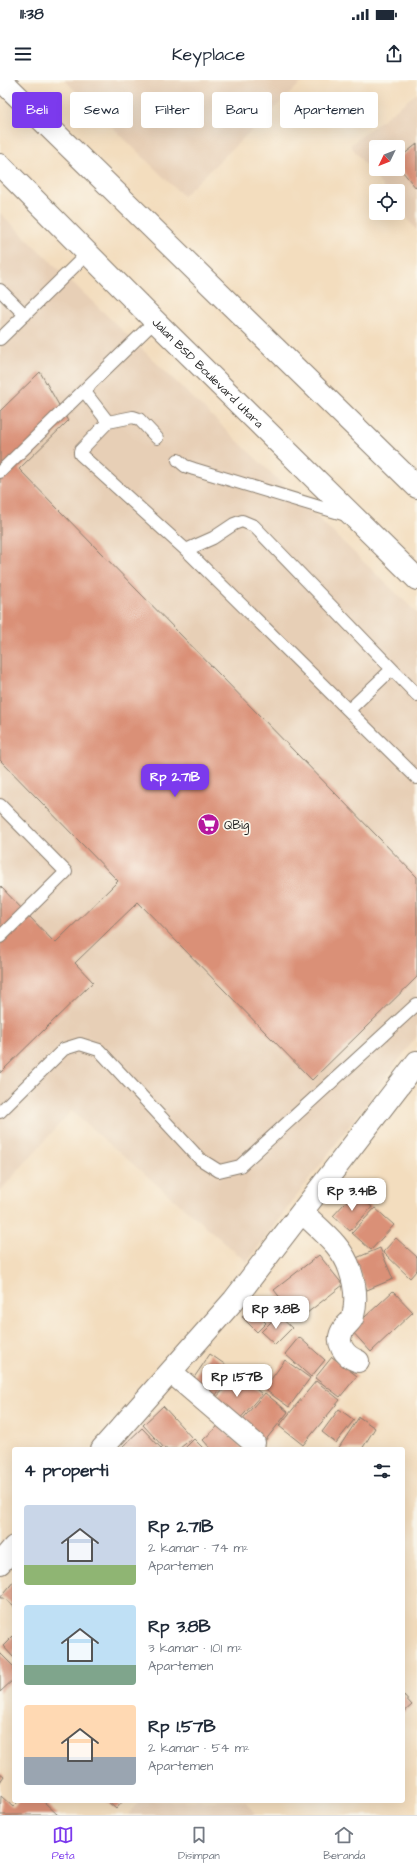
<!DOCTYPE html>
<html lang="id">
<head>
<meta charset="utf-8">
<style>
	body { margin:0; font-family:"Architects Daughter",sans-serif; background:#f6f6f7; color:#1f2937; height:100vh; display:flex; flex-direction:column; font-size:15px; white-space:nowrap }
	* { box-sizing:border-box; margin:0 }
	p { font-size:13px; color:#747a83 }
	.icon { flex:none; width:22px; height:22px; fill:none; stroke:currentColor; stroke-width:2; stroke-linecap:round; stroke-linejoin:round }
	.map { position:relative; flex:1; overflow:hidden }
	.side { position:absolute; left:12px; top:1367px; width:393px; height:356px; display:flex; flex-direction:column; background:#fff; border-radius:4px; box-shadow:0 4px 16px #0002 }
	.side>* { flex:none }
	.guide { position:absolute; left:12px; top:12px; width:393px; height:36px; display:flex; gap:8px }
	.needle { width:26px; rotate:227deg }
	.tools { position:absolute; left:369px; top:60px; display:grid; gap:8px }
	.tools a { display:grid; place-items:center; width:36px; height:36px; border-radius:4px; background:#fff; box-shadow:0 4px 16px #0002; font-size:20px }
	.price { position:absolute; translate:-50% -34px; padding:0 9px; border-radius:8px; background:#fff; color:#222; font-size:13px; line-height:26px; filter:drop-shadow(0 1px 2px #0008) }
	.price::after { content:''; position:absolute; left:50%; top:24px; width:12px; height:9px; margin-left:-6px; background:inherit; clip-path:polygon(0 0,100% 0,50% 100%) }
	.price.current { background:#7c3aed; color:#fff }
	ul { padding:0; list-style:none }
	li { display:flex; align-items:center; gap:12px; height:100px; padding:0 12px }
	li span { display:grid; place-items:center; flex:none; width:112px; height:80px; border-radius:4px; color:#555 }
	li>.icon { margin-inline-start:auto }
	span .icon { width:48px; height:48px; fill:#fffc; stroke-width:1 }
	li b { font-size:17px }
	h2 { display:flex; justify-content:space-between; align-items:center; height:48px; padding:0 12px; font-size:17px }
	.pill { padding:0 14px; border-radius:4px; background:#fff; box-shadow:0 4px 16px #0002; font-size:14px; line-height:36px }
	.pill.current { background:#7c3aed; color:#fff }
	.status { display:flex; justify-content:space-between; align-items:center; height:28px; padding:0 20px; background:#fff; direction:ltr }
	.status svg { height:11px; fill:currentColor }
	header { display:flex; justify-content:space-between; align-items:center; height:52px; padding:0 12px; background:#fff; font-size:18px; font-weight:600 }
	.dock { display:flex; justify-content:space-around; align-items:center; height:56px; border-top:1px solid #e0e1e3; background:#fff; font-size:11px; color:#747a83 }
	.dock a { display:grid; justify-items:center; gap:2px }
	.dock .current { color:#7c3aed }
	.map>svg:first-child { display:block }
	.built { fill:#e7cfb6; fill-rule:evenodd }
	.building { fill:#da9077 }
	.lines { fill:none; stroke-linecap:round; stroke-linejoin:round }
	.lane-casing { stroke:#887c6d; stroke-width:14 }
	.street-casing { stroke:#887c6d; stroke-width:24 }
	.secondary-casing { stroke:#887c6d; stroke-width:24 }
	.lane { stroke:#fff; stroke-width:12 }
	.street { stroke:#fff; stroke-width:22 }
	.secondary { stroke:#fff; stroke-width:22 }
	.labels { text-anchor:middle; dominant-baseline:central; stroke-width:3.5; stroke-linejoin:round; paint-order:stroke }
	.street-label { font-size:12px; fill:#1c1c1c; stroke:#fbf7ec }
	.poi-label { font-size:12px; fill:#1c1c1c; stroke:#fbf7ec; text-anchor:start }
</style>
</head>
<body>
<div class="status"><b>11:38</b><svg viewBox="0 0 49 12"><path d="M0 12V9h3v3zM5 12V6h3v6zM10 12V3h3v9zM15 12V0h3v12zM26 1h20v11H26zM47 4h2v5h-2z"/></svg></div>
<header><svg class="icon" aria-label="menu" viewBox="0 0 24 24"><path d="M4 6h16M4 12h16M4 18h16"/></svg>Keyplace<svg class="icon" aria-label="share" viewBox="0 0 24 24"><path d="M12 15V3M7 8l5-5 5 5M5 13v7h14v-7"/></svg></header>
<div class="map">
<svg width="417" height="1735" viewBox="0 0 417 1735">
	<rect width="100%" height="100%" fill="#fbf7ec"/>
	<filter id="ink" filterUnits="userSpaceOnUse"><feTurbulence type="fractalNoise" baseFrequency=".025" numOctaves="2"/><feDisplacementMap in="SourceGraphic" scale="8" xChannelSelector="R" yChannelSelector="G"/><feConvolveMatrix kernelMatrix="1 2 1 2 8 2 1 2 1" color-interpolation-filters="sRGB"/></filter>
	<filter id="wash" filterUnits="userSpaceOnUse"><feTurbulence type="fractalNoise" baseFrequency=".012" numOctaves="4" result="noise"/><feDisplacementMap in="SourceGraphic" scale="16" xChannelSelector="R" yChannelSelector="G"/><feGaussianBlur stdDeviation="0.9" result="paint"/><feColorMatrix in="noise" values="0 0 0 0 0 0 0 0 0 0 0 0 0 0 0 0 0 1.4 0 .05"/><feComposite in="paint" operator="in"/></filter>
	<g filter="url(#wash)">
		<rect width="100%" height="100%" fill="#f3ddbe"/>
		<path class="built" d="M64,0H304L183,116Z
			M417,13V151L398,127V111H386L350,65ZM376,67H398V89H376Z
			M0,133L417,533V956L247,1182L71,1031L0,1111Z
			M140,1721H245L256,1735H128Z"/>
		<g id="blocks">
			<path class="building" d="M417,64V107L416,108L398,86V79Z
				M40,292L68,341L19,389L417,797V897L312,1000L138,822L75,883L93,902L0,993V806L55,863L118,801L0,680V331Z
				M355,1112L372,1127L350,1151L333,1136Z
				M375,1128L394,1145L371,1170L352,1153Z
				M396,1158L417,1177V1190L410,1198L383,1172Z
				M380,1168L393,1199L367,1210L354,1179Z
				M319,1175L343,1205L298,1240L274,1210Z
				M393,1211L413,1232L371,1272L351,1250Z
				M251,1228L266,1243L257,1252L242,1237Z
				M278,1235L292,1248L275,1265L261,1252Z
				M299,1257L325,1280L311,1297L285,1274Z
				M210,1274L233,1290L214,1318L191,1302Z
				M332,1277L357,1296L340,1317L315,1298Z
				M285,1280L310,1298L289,1327L264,1309Z
				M238,1294L262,1314L237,1342L213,1321Z
				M316,1301L340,1320L303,1365L279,1346Z
				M265,1313L288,1332L264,1362L240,1342Z
				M163,1326L192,1358L179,1369H165L143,1345Z
				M339,1329L354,1340L336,1363L322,1352Z
				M359,1337L375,1348L362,1369H338Z
				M219,1345L243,1369H211L203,1360Z
				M142,1348L162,1369H124L122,1367Z
				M194,1359L204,1369H184Z
				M14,1501V1527L4,1518H0Z
				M14,1555V1578L3,1566Z
				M0,1573L14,1587V1599L0,1612Z
				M403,1615L412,1625L403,1633Z
				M0,1693L4,1696L0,1702Z
				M1,1716L13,1727L19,1721H43L58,1735H0Z
				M107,1721H123L116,1729Z"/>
		</g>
	</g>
	<g filter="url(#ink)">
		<use href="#blocks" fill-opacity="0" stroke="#887c6d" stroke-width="1"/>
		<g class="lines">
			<defs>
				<path id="lane" d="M0,210L25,235
					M0,259L88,173
					M89,306L86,312L88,316L108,342
					M157,358L139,339L133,337L108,342L80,371V374L186,470L417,698
					M178,380L185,386L194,389L346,435
					M0,392L155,241
					M186,470L213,458L234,444L242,441L254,446L417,615
					M349,630L392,589
					M0,725L66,792L0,857
					M0,1032L64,969L80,964L99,970L200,1079L219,1091L240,1086L417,924"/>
				<path id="street" d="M302,1132C319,1149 343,1166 350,1190C355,1204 357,1221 353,1236C352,1241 348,1243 344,1248C334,1262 344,1276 358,1281
					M171,1292L254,1363
					M102,1369L234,1220L417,982
					M0,1483L14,1467"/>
				<g id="secondary">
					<path d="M1,0L417,407"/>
					<path id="s1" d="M0,85L155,241L417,499"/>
				</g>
			</defs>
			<use href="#lane" class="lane-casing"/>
			<use href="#street" class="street-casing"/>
			<use href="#secondary" class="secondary-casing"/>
			<use href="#lane" class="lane"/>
			<use href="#street" class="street"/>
			<use href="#secondary" class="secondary"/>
		</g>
	</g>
	<defs>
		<symbol id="supermarket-disc" viewBox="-11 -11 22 22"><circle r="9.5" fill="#b5179e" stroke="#fbf7ec"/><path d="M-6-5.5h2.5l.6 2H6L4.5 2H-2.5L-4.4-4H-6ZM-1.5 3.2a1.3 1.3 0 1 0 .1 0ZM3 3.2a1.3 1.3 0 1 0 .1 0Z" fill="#fff"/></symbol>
	</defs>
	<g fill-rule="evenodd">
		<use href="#supermarket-disc" x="196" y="732" width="25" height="25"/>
	</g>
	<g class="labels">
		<g class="street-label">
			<text stroke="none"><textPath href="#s1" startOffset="294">Jalan BSD Boulevard Utara</textPath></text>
		</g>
		<g class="poi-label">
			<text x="224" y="745">QBig</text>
		</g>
	</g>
</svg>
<div class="tools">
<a><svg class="needle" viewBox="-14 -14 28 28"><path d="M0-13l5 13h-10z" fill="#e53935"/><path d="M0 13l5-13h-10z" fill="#747a83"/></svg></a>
<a><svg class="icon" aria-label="locate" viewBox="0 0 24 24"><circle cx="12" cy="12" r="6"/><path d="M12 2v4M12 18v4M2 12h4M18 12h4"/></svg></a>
</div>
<b class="price current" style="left:175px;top:718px">Rp 2.71B</b>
<b class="price" style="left:352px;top:1132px">Rp 3.41B</b>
<b class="price" style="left:276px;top:1250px">Rp 3.8B</b>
<b class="price" style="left:237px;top:1318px">Rp 1.57B</b>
<div class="guide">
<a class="pill current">Beli</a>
<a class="pill">Sewa</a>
<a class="pill">Filter</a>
<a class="pill">Baru</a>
<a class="pill">Apartemen</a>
</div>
<section class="side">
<h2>4 properti<svg class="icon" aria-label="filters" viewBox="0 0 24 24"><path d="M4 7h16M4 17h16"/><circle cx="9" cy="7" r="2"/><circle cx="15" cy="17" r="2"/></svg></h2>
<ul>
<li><span style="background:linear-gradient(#c9d6e8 75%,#8fb573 0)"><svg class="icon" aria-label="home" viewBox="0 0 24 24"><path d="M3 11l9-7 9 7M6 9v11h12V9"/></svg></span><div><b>Rp 2.71B</b><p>2 kamar · 74 m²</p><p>Apartemen</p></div></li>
<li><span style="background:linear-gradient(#bfe0f5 75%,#7fa58c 0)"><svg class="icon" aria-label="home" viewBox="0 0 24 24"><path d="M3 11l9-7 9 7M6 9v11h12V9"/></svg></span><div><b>Rp 3.8B</b><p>3 kamar · 101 m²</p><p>Apartemen</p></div></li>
<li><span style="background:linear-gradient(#ffd9b3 65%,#9aa5b1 0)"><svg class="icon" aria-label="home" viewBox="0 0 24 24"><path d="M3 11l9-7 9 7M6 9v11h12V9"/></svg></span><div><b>Rp 1.57B</b><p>2 kamar · 54 m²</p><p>Apartemen</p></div></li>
</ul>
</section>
</div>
<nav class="dock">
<a class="current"><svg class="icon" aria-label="map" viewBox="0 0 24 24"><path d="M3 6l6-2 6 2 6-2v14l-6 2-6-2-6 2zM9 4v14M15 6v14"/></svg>Peta</a>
<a><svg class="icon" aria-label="saved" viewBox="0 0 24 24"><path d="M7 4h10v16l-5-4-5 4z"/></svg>Disimpan</a>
<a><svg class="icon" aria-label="home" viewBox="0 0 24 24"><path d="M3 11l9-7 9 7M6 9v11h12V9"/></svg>Beranda</a>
</nav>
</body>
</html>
